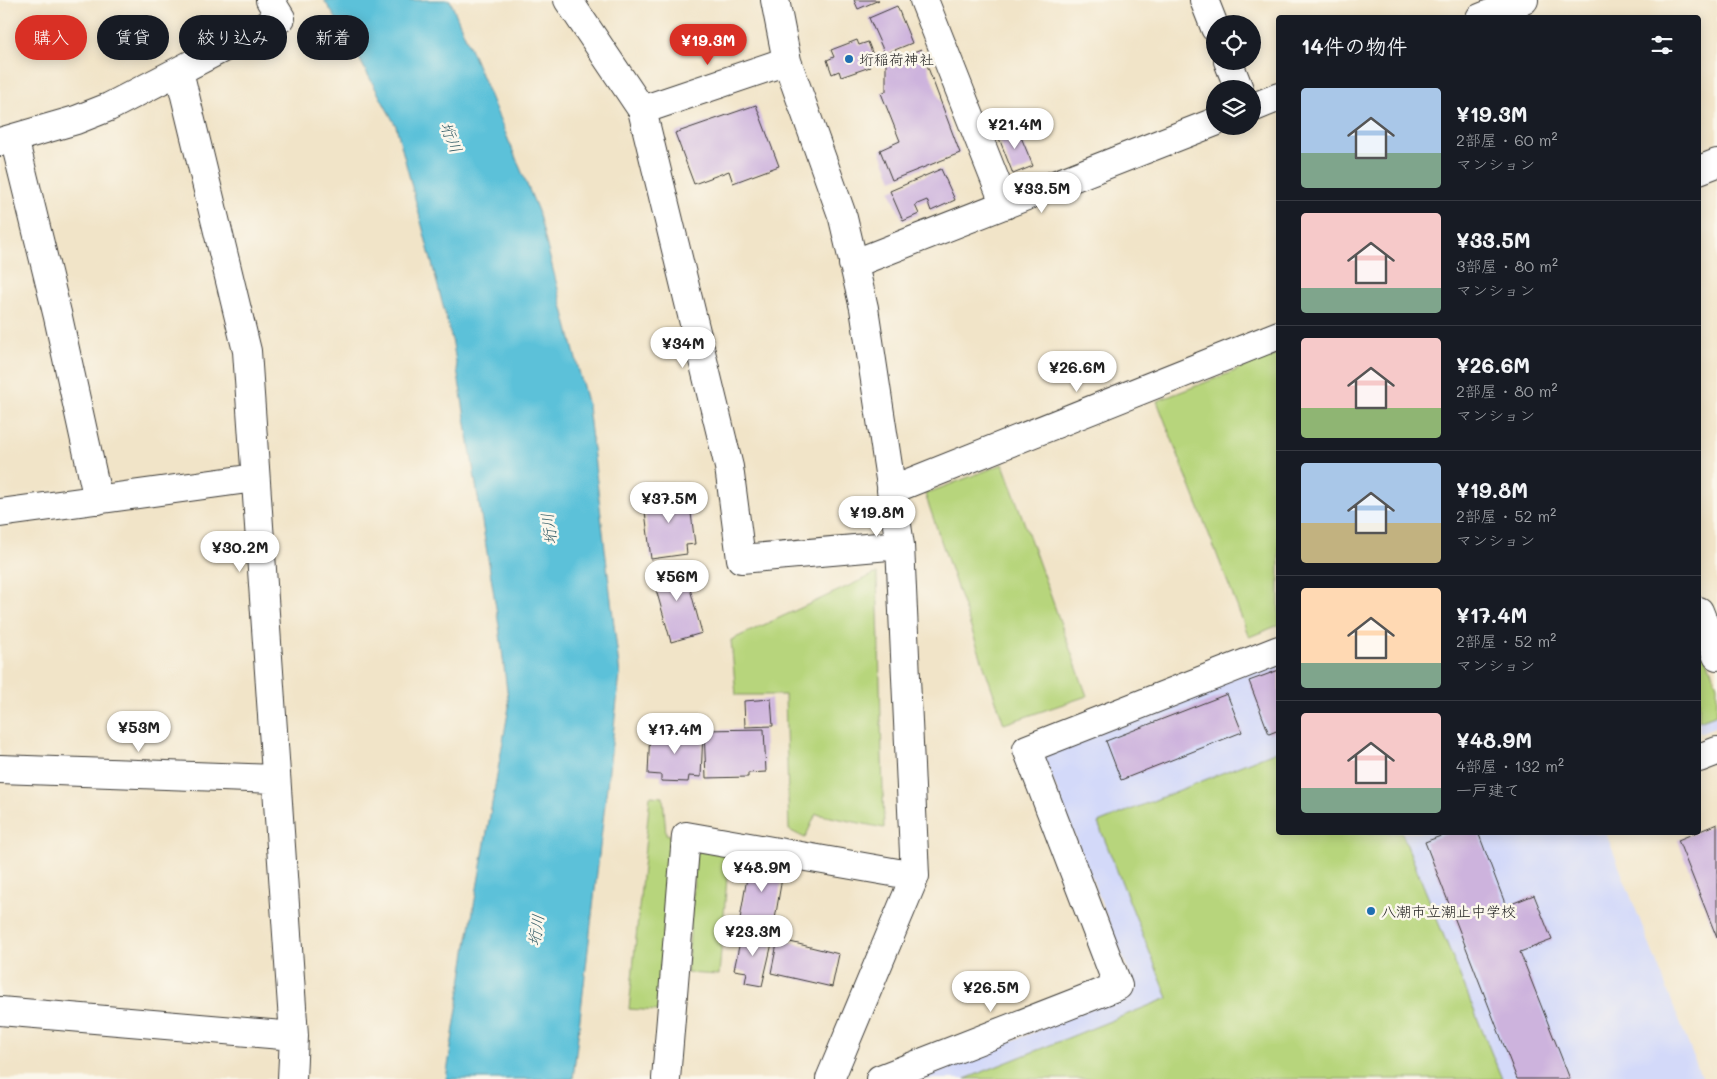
<!DOCTYPE html>
<html lang="ja">
<head>
<meta charset="utf-8">
<style>
	body { margin:0; font-family:Mali,"Klee One",sans-serif; background:#20242c; color:#f1f3f6; height:100vh; display:flex; flex-direction:column; font-size:19px; white-space:nowrap }
	* { box-sizing:border-box; margin:0 }
	p { font-size:16px; color:#9ea1a6 }
	.icon { flex:none; width:28px; height:28px; fill:none; stroke:currentColor; stroke-width:2; stroke-linecap:round; stroke-linejoin:round }
	.map { position:relative; flex:1; overflow:hidden }
	.sheet { position:absolute; left:1276px; top:15px; width:425px; height:820px; display:flex; flex-direction:column; background:#171b24; border-radius:5px; box-shadow:0 2px 12px #0003 }
	.sheet>* { flex:none }
	.top-card { position:absolute; left:15px; top:15px; width:475px; height:45px; display:flex; gap:10px }
	.tools { position:absolute; left:1206px; top:15px; display:grid; gap:10px }
	.tools a { display:grid; place-items:center; width:55px; height:55px; border-radius:50%; background:#171b24; box-shadow:0 2px 12px #0003; font-size:25px }
	.price { position:absolute; translate:-50% -42px; padding:0 11px; border-radius:18px; background:#fff; color:#222; font-size:16px; line-height:32px; filter:drop-shadow(0 1px 2px #0008) }
	.price::after { content:''; position:absolute; left:50%; top:30px; width:15px; height:11px; margin-left:-8px; background:inherit; clip-path:polygon(0 0,100% 0,50% 100%) }
	.price.on { background:#d93025; color:#fff }
	ul { padding:0; list-style:none }
	li { display:flex; align-items:center; gap:15px; height:125px; padding:0 25px }
	li+li { border-top:1px solid #363941 }
	li span { display:grid; place-items:center; flex:none; width:140px; height:100px; border-radius:5px; color:#555 }
	li>.icon { margin-inline-start:auto }
	span .icon { width:60px; height:60px; fill:#fffc; stroke-width:1 }
	li b { font-size:21px }
	h2 { display:flex; justify-content:space-between; align-items:center; height:60px; padding:0 25px; font-size:21px }
	.chip { padding:0 18px; border-radius:22px; background:#171b24; box-shadow:0 2px 12px #0003; font-size:18px; line-height:45px }
	.chip.on { background:#d93025; color:#fff }
	.map>svg:first-child { display:block }
	.built { fill:#d3d9f9 }
	.green { fill:#b7d57b; stroke:#6a784c }
	.water { fill:#5cc1d9; stroke:#3c6e7a }
	.building { fill:#cdb3dd }
	.lines { fill:none; stroke-linecap:round; stroke-linejoin:round }
	.minor-casing { stroke:#3c3a36; stroke-width:30 }
	.minor { stroke:#fff; stroke-width:28 }
	.poi-dot { fill:#1f6fb2; stroke:#fbf7ec; stroke-width:2 }
	.labels { text-anchor:middle; dominant-baseline:central; stroke-width:5; stroke-linejoin:round; paint-order:stroke }
	.poi-label { font-size:15px; fill:#1c1c1c; stroke:#fbf7ec; text-anchor:start }
	.water-label { font-size:16px; font-style:italic; fill:#365e68; stroke:#fbf7ec }
</style>
</head>
<body>
<div class="map">
<svg width="1717" height="1079" viewBox="0 0 1717 1079">
	<rect width="100%" height="100%" fill="#fbf7ec"/>
	<filter id="ink" filterUnits="userSpaceOnUse"><feTurbulence type="fractalNoise" baseFrequency=".02" numOctaves="2"/><feDisplacementMap in="SourceGraphic" scale="10" xChannelSelector="R" yChannelSelector="G"/><feConvolveMatrix kernelMatrix="1 2 1 2 8 2 1 2 1" color-interpolation-filters="sRGB"/></filter>
	<filter id="wash" filterUnits="userSpaceOnUse"><feTurbulence type="fractalNoise" baseFrequency=".0096" numOctaves="4" result="noise"/><feDisplacementMap in="SourceGraphic" scale="20" xChannelSelector="R" yChannelSelector="G"/><feGaussianBlur stdDeviation="1.12" result="paint"/><feColorMatrix in="noise" values="0 0 0 0 0 0 0 0 0 0 0 0 0 0 0 0 0 1.4 0 .05"/><feComposite in="paint" operator="in"/></filter>
	<g filter="url(#wash)">
		<rect width="100%" height="100%" fill="#f1e4c8"/>
		<path class="built" d="M1699,644L1717,690V726L1699,733Z
			M1279,660V832L1606,833L1702,1079H920L1136,990L1045,760L1050,749Z"/>
		<path class="green" d="M1279,354V625L1249,637L1157,401Z
			M1003,464L1087,696L1004,724L925,494Z
			M877,573L884,828L816,814L805,838L789,830L785,695H736L731,640Z
			M1699,639L1717,685V714L1699,721Z
			M1279,750V832L1402,833L1502,1079H965L1168,998L1098,823Z
			M650,796L663,797L666,834L670,835L658,1011L629,1009Z
			M696,851L729,854L719,975L687,973Z"/>
		<path class="water" d="M324,0H450L538,211L588,406L620,675L573,1079H446L467,945L509,707L499,626L453,344L396,126L344,31Z"/>
		<g id="blocks">
			<path class="building" d="M854,0H879L858,9Z
				M897,6L912,43L885,54L869,18Z
				M857,40L859,45L868,42L875,60L868,63L870,67L841,77L839,71L832,74L827,60L834,57L831,50Z
				M921,49L960,153L892,180L880,150L900,141L881,93L886,91V63Z
				M756,105L779,166L733,183L729,171L694,184L675,133Z
				M1016,125L1033,166L1013,174L997,133Z
				M941,169L955,200L931,211L927,200L915,205L919,214L903,221L890,191Z
				M688,490L695,544L686,545L687,554L651,559L643,496Z
				M683,563L702,633L671,642L651,572Z
				M1279,670V730L1269,734L1249,681Z
				M1227,694L1242,732L1121,780L1106,741Z
				M771,699L773,726L745,727L744,701Z
				M764,729L766,772L748,773V777L706,778L704,730Z
				M650,730L703,733L701,777L689,776L688,782L661,781V775L648,774Z
				M1717,824V938L1678,840Z
				M1451,832H1478L1506,906L1534,895L1552,940L1520,952L1570,1079H1517L1425,842Z
				M750,860L784,866L774,925L740,919Z
				M742,932L773,939L762,986L745,983L747,972L734,970Z
				M778,939L839,954L832,987L771,973Z"/>
		</g>
	</g>
	<g filter="url(#ink)">
		<use href="#blocks" fill-opacity="0" stroke="#3c3a36" stroke-width="1"/>
		<g class="lines">
			<defs>
				<path id="minor" d="M568,0L642,110L729,467L741,559L900,545
					M775,0L787,61L843,218L864,308L900,545L915,876L830,1079
					M924,0L1005,205
					M1204,0L1215,28
					M1480,18L1524,0
					M1228,61L1239,89
					M179,71L247,351L294,1036L292,1079
					M1252,108L1279,97
					M642,110L787,61
					M14,138L58,317L98,500
					M0,142L76,120L109,107L281,18L270,0
					M1699,170L1717,163
					M853,264L1215,122
					M891,490L1279,335
					M0,513L255,478
					M1699,611L1717,656
					M1699,758L1717,751
					M0,769L276,779
					M0,1011L294,1036
					M666,1079L686,836L915,876
					M880,1079L1118,986L1027,749L1279,650"/>
			</defs>
			<use href="#minor" class="minor-casing"/>
			<use href="#minor" class="minor"/>
		</g>
	</g>
	<g class="poi-dot">
		<circle cx="849" cy="59" r="5"/>
		<circle cx="1371" cy="911" r="5"/>
	</g>
	<g class="labels">
		<g class="poi-label">
			<text x="859" y="59">垳稲荷神社</text>
			<text x="1381" y="911">八潮市立潮止中学校</text>
		</g>
		<g class="water-label">
			<text transform="translate(452 137) rotate(68)">垳川</text>
			<text transform="translate(548 529) rotate(-97)">垳川</text>
			<text transform="translate(535 930) rotate(-81)">垳川</text>
		</g>
	</g>
</svg>
<div class="tools">
<a><svg class="icon" aria-label="locate" viewBox="0 0 24 24"><circle cx="12" cy="12" r="6"/><path d="M12 2v4M12 18v4M2 12h4M18 12h4"/></svg></a>
<a><svg class="icon" aria-label="layers" viewBox="0 0 24 24"><path d="M12 4l9 5-9 5-9-5zM3 14l9 5 9-5"/></svg></a>
</div>
<b class="price on" style="left:708px;top:66px">¥19.3M</b>
<b class="price" style="left:1015px;top:150px">¥21.4M</b>
<b class="price" style="left:1042px;top:214px">¥33.5M</b>
<b class="price" style="left:683px;top:369px">¥34M</b>
<b class="price" style="left:1077px;top:393px">¥26.6M</b>
<b class="price" style="left:669px;top:524px">¥37.5M</b>
<b class="price" style="left:877px;top:538px">¥19.8M</b>
<b class="price" style="left:240px;top:573px">¥30.2M</b>
<b class="price" style="left:677px;top:602px">¥56M</b>
<b class="price" style="left:139px;top:753px">¥53M</b>
<b class="price" style="left:675px;top:755px">¥17.4M</b>
<b class="price" style="left:762px;top:893px">¥48.9M</b>
<b class="price" style="left:753px;top:957px">¥23.3M</b>
<b class="price" style="left:991px;top:1013px">¥26.5M</b>
<div class="top-card">
<a class="chip on">購入</a>
<a class="chip">賃貸</a>
<a class="chip">絞り込み</a>
<a class="chip">新着</a>
</div>
<section class="sheet">
<h2>14件の物件<svg class="icon" aria-label="filters" viewBox="0 0 24 24"><path d="M4 7h16M4 17h16"/><circle cx="9" cy="7" r="2"/><circle cx="15" cy="17" r="2"/></svg></h2>
<ul>
<li><span style="background:linear-gradient(#a9c7e8 65%,#7fa58c 0)"><svg class="icon" aria-label="home" viewBox="0 0 24 24"><path d="M3 11l9-7 9 7M6 9v11h12V9"/></svg></span><div><b>¥19.3M</b><p>2部屋 · 60 m²</p><p>マンション</p></div></li>
<li><span style="background:linear-gradient(#f6c9c9 75%,#7fa58c 0)"><svg class="icon" aria-label="home" viewBox="0 0 24 24"><path d="M3 11l9-7 9 7M6 9v11h12V9"/></svg></span><div><b>¥33.5M</b><p>3部屋 · 80 m²</p><p>マンション</p></div></li>
<li><span style="background:linear-gradient(#f6c9c9 70%,#8fb573 0)"><svg class="icon" aria-label="home" viewBox="0 0 24 24"><path d="M3 11l9-7 9 7M6 9v11h12V9"/></svg></span><div><b>¥26.6M</b><p>2部屋 · 80 m²</p><p>マンション</p></div></li>
<li><span style="background:linear-gradient(#a9c7e8 60%,#c2b280 0)"><svg class="icon" aria-label="home" viewBox="0 0 24 24"><path d="M3 11l9-7 9 7M6 9v11h12V9"/></svg></span><div><b>¥19.8M</b><p>2部屋 · 52 m²</p><p>マンション</p></div></li>
<li><span style="background:linear-gradient(#ffd9b3 75%,#7fa58c 0)"><svg class="icon" aria-label="home" viewBox="0 0 24 24"><path d="M3 11l9-7 9 7M6 9v11h12V9"/></svg></span><div><b>¥17.4M</b><p>2部屋 · 52 m²</p><p>マンション</p></div></li>
<li><span style="background:linear-gradient(#f6c9c9 75%,#7fa58c 0)"><svg class="icon" aria-label="home" viewBox="0 0 24 24"><path d="M3 11l9-7 9 7M6 9v11h12V9"/></svg></span><div><b>¥48.9M</b><p>4部屋 · 132 m²</p><p>一戸建て</p></div></li>
</ul>
</section>
</div>
</body>
</html>
